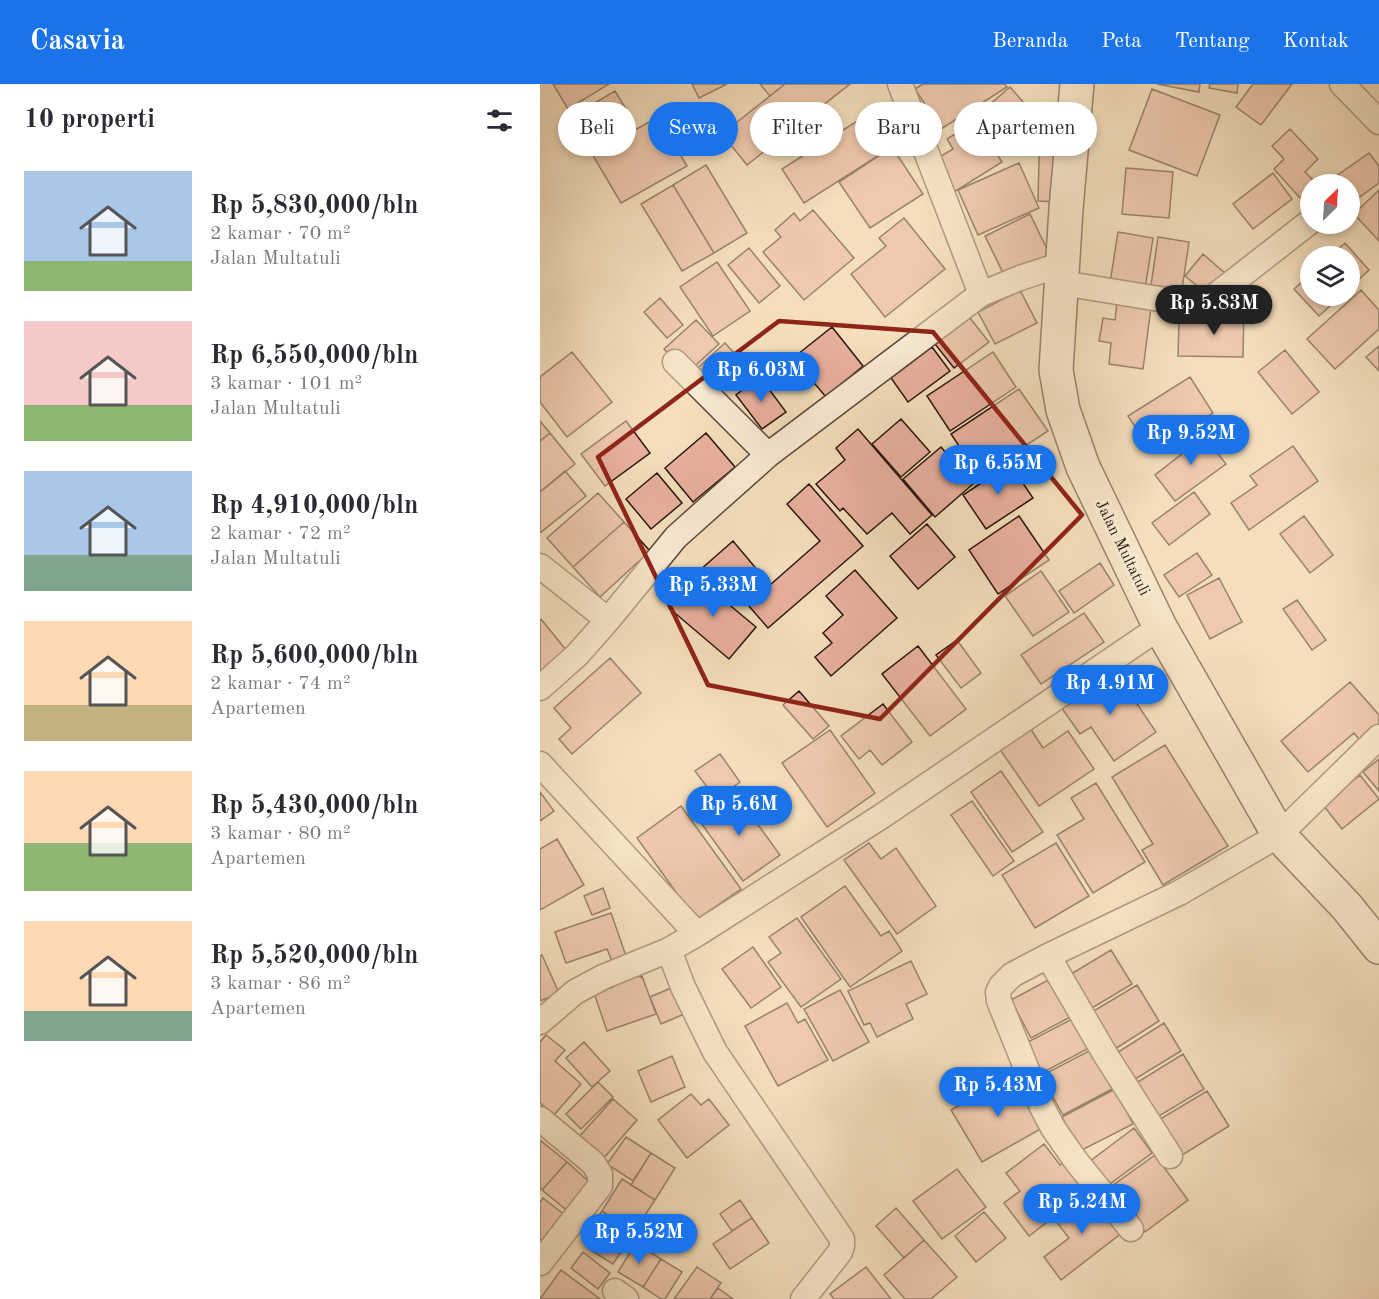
<!DOCTYPE html>
<html lang="id">
<head>
<meta charset="utf-8">
<style>
	body { margin:0; font-family:"Old Standard TT",serif; background:#f2f2f3; color:#2b2b33; height:100vh; display:flex; flex-direction:column; font-size:22px; white-space:nowrap }
	* { box-sizing:border-box; margin:0 }
	p { font-size:20px; color:#7c7c81 }
	.icon { flex:none; width:33px; height:33px; fill:none; stroke:currentColor; stroke-width:2; stroke-linecap:round; stroke-linejoin:round }
	.map { position:relative; flex:1; overflow:hidden }
	.drawer { display:flex; flex-direction:column; background:#fff; width:540px }
	.drawer>* { flex:none }
	.hud { position:absolute; left:18px; top:18px; width:570px; height:54px; display:flex; gap:12px }
	.needle { width:39px; rotate:25deg }
	.buttons { position:absolute; left:760px; top:90px; display:grid; gap:12px }
	.buttons a { display:grid; place-items:center; width:60px; height:60px; border-radius:50%; background:#fff; box-shadow:0 3px 9px #0003; font-size:30px }
	.price { position:absolute; translate:-50% -51px; padding:0 14px; border-radius:21px; background:#1a73e8; color:#fff; font-size:20px; line-height:39px; filter:drop-shadow(0 2px 3px #0008) }
	.price::after { content:''; position:absolute; left:50%; top:36px; width:18px; height:14px; margin-left:-9px; background:inherit; clip-path:polygon(0 0,100% 0,50% 100%) }
	.price.active { background:#222; color:#fff }
	ul { padding:0; list-style:none }
	li { display:flex; align-items:center; gap:18px; height:150px; padding:0 24px }
	li span { display:grid; place-items:center; flex:none; width:168px; height:120px; border-radius:0px; color:#555 }
	li>.icon { margin-inline-start:auto }
	span .icon { width:72px; height:72px; fill:#fffc; stroke-width:1 }
	li b { font-size:26px }
	h2 { display:flex; justify-content:space-between; align-items:center; height:72px; padding:0 24px; font-size:26px }
	.chip { padding:0 21px; border-radius:27px; background:#fff; box-shadow:0 3px 9px #0003; font-size:21px; line-height:54px }
	.chip.active { background:#1a73e8; color:#fff }
	header { display:flex; align-items:center; gap:36px; box-sizing:border-box; height:84px; padding:0 30px; background:#1a73e8; color:#fff }
	header strong { font-size:28px }
	nav { display:flex; gap:33px; margin-inline-start:auto; font-size:21px }
	main { display:flex; flex:1; min-height:0 }
	.map>svg:first-child { display:block }
	.building { fill:#e8b09e; stroke:#29160d; stroke-width:1.5 }
	.lines { fill:none; stroke-linecap:round; stroke-linejoin:round }
	.minor-casing { stroke:#5c4839; stroke-width:27 }
	.secondary-casing { stroke:#29160d; stroke-width:36 }
	.minor { stroke:#f8ead3; stroke-width:24 }
	.secondary { stroke:#f8ead3; stroke-width:33 }
	.marked { fill:none; stroke:#8f2418; stroke-width:4.5; stroke-linejoin:round }
	.labels { text-anchor:middle; dominant-baseline:central; stroke-width:6; stroke-linejoin:round; paint-order:stroke }
	.street-label { font-size:16px; fill:#29160d; stroke:#f8ead3 }
</style>
</head>
<body>
<header>
<strong>Casavia</strong>
<nav><a>Beranda</a><a>Peta</a><a>Tentang</a><a>Kontak</a></nav>
</header>
<main>
<section class="drawer">
<h2>10 properti<svg class="icon" aria-label="filters" viewBox="0 0 24 24"><path d="M4 7h16M4 17h16"/><circle cx="9" cy="7" r="2"/><circle cx="15" cy="17" r="2"/></svg></h2>
<ul>
<li><span style="background:linear-gradient(#a9c7e8 75%,#8fb573 0)"><svg class="icon" aria-label="home" viewBox="0 0 24 24"><path d="M3 11l9-7 9 7M6 9v11h12V9"/></svg></span><div><b>Rp 5,830,000/bln</b><p>2 kamar · 70 m²</p><p>Jalan Multatuli</p></div></li>
<li><span style="background:linear-gradient(#f6c9c9 70%,#8fb573 0)"><svg class="icon" aria-label="home" viewBox="0 0 24 24"><path d="M3 11l9-7 9 7M6 9v11h12V9"/></svg></span><div><b>Rp 6,550,000/bln</b><p>3 kamar · 101 m²</p><p>Jalan Multatuli</p></div></li>
<li><span style="background:linear-gradient(#a9c7e8 70%,#7fa58c 0)"><svg class="icon" aria-label="home" viewBox="0 0 24 24"><path d="M3 11l9-7 9 7M6 9v11h12V9"/></svg></span><div><b>Rp 4,910,000/bln</b><p>2 kamar · 72 m²</p><p>Jalan Multatuli</p></div></li>
<li><span style="background:linear-gradient(#ffd9b3 70%,#c2b280 0)"><svg class="icon" aria-label="home" viewBox="0 0 24 24"><path d="M3 11l9-7 9 7M6 9v11h12V9"/></svg></span><div><b>Rp 5,600,000/bln</b><p>2 kamar · 74 m²</p><p>Apartemen</p></div></li>
<li><span style="background:linear-gradient(#ffd9b3 60%,#8fb573 0)"><svg class="icon" aria-label="home" viewBox="0 0 24 24"><path d="M3 11l9-7 9 7M6 9v11h12V9"/></svg></span><div><b>Rp 5,430,000/bln</b><p>3 kamar · 80 m²</p><p>Apartemen</p></div></li>
<li><span style="background:linear-gradient(#ffd9b3 75%,#7fa58c 0)"><svg class="icon" aria-label="home" viewBox="0 0 24 24"><path d="M3 11l9-7 9 7M6 9v11h12V9"/></svg></span><div><b>Rp 5,520,000/bln</b><p>3 kamar · 86 m²</p><p>Apartemen</p></div></li>
</ul>
</section>
<div class="map">
<svg width="839" height="1215" viewBox="0 0 839 1215">
	<rect width="100%" height="100%" fill="#f4debc"/>
	<filter id="stains"><feTurbulence type="fractalNoise" baseFrequency=".00333" numOctaves="4"/><feColorMatrix values="0 0 0 0 .2 0 0 0 0 .09 0 0 0 0 .02 0 0 0 .5 -.17"/></filter>
	<radialGradient id="worn" r=".72"><stop offset=".6" stop-color="#630" stop-opacity="0"/><stop offset="1" stop-color="#630" stop-opacity=".3"/></radialGradient>
	<path class="building" d="M13,0H69L28,25Z
		M152,0H187L159,14Z
		M220,0H245L230,12Z
		M245,0H310L207,81L182,50Z
		M383,0H465L467,3L401,45L375,5Z
		M617,0H660L659,8Z
		M670,0H698L697,9L669,4Z
		M713,0H752L721,41L696,23Z
		M470,3L497,34L461,65L434,34Z
		M612,5L680,31L657,92L589,66Z
		M75,7L92,35L53,58L36,30Z
		M333,27L355,61L264,119L242,85Z
		M118,33L147,82L81,119L52,70Z
		M436,37L462,78L411,110L391,78L413,65L407,55Z
		M500,37L522,38L519,118L498,117Z
		M750,45L778,75L765,88L776,99L771,100V103L760,114L734,85L744,75L732,62Z
		M352,63L383,110L330,144L299,98Z
		M829,69L839,82V99L810,120V100H785Z
		M479,79L499,124L438,151L418,106Z
		M166,81L207,149L174,169L133,101Z
		M586,84L633,88L629,134L582,130Z
		M733,89L752,115L713,145L693,120Z
		M133,101L174,169L142,187L101,120Z
		M839,106V157L814,130Z
		M273,126L314,174L264,216L223,168L241,153L235,146L254,129L260,137Z
		M490,130L511,173L466,195L445,152Z
		M364,134L405,185L345,233L311,190L346,162L339,154Z
		M578,148L613,154L605,205L570,199Z
		M618,153L649,158L642,205L611,201Z
		M805,159L829,186L810,204V172H790Z
		M209,164L240,202L219,219L188,181Z
		M663,170L686,190L668,211L645,192Z
		M177,178L210,227L173,252L140,203Z
		M771,190V212H801L779,232L754,205Z
		M480,206L497,239L455,260L438,228Z
		M821,206L839,226V245L795,285L767,255Z
		M120,214L143,241L127,254L104,228Z
		M577,218L611,223L603,285L569,280L571,259L559,257L563,234L575,236Z
		M682,221H704L703,273L638,272L639,238L682,239Z
		M430,234L449,258L414,284L395,260Z
		M156,236L179,260L147,289L124,265Z
		M292,243L323,282L286,313L253,274Z
		M185,259L206,282L173,313L151,290Z
		M839,262V287L826,273Z
		M392,263L410,287L368,318L351,294Z
		M745,266L779,308L752,330L718,288Z
		M32,268L72,318L27,353L0,318V293Z
		M453,268L476,303L410,347L387,312Z
		M220,293L246,328L222,345L196,311Z
		M650,293L673,329L611,368L588,332Z
		M479,305L508,347L439,392L411,350Z
		M361,335L390,368L361,393L332,360Z
		M0,337L10,349L0,357Z
		M86,337L110,369L65,402L41,370Z
		M318,345L392,431L370,450L352,429L327,450L303,424L300,427L276,400L305,376L296,364Z
		M660,346L686,380L635,417L615,391L643,369L638,362Z
		M10,349L35,380L0,408V357Z
		M166,349L195,383L153,418L125,384Z
		M753,362L778,397L709,446L691,419L717,401L710,392Z
		M401,363L433,400L395,433L363,395Z
		M470,380L493,414L446,445L423,411Z
		M25,387L46,412L0,449V408Z
		M117,389L142,419L111,445L86,415Z
		M269,400L323,462L228,544L189,499L179,508L160,486L193,457L230,501L280,457L247,420Z
		M654,408L670,430L629,461L612,439Z
		M58,409L84,438L33,483L7,454Z
		M479,432L509,476L458,510L429,466Z
		M764,432L793,471L770,489L740,450Z
		M84,438L110,467L60,513L33,483Z
		M387,440L415,473L378,505L350,472Z
		M657,469L672,491L639,513L624,491Z
		M560,479L574,501L534,529L519,507Z
		M315,486L357,534L291,592L275,573L292,559L283,549L303,531L286,512Z
		M501,487L529,528L493,552L465,512Z
		M156,493L216,543L189,575L129,524Z
		M679,494L702,538L670,555L647,511Z
		M757,516L786,556L772,566L743,525Z
		M544,529L564,558L501,600L481,571Z
		M1,535L26,566L0,588V536Z
		M417,556L441,589L421,604L396,571Z
		M378,562L426,625L390,652L342,590Z
		M70,574L101,609L32,670L19,655L31,644L14,624Z
		M575,587L616,648L574,677L551,643L540,650L521,623Z
		M810,598L839,631V647L823,660L814,649L768,688L741,657Z
		M259,607L289,642L273,655L243,621Z
		M343,620L372,658L342,681L330,666L319,675L301,652Z
		M490,644L503,664L528,647L554,685L499,722L459,664Z
		M290,646L335,709L287,743L242,679Z
		M625,661L688,762L623,801L602,766L613,760L572,693Z
		M180,670L200,698L176,715L155,687Z
		M839,675V707L823,688Z
		M461,687L503,748L472,768L431,708Z
		M820,691L839,715L802,745L783,721Z
		M556,699L605,778L553,809L517,751L544,735L531,714Z
		M0,708L14,727L0,737Z
		M195,709L240,771L203,797L158,735Z
		M432,717L474,777L453,792L411,731Z
		M141,722L201,805L156,836L97,754Z
		M17,755L44,801L0,826V765Z
		M329,759L341,775L356,764L396,822L357,850L304,776Z
		M516,759L549,812L495,844L462,791Z
		M305,802L341,852L349,847L362,867L310,903L261,833Z
		M63,804L70,824L52,831L44,812Z
		M71,829L86,872L72,877L67,865L26,879L15,848Z
		M257,834L301,895L261,923L228,878L241,869L229,853Z
		M213,863L241,903L211,924L182,885Z
		M571,866L592,900L552,924L531,890Z
		M2,871L19,909L0,917V872Z
		M371,877L387,910L366,920L373,935L337,953L330,939L324,941L308,907Z
		M98,889L100,893L102,892L116,930L67,947L54,909L73,903L71,899Z
		M512,894L532,932L491,954L471,916Z
		M138,901L149,928L121,940L110,913Z
		M597,901L619,937L575,965L552,928Z
		M300,906L329,958L293,977L264,925Z
		M247,919L258,939L265,935L288,976L238,1002L205,942Z
		M534,934L549,964L502,989L486,959Z
		M624,939L641,967L592,997L575,970Z
		M6,951L25,966L15,977L41,1000L14,1031L0,1019V958Z
		M44,958L70,987L52,1003L26,974Z
		M551,966L572,1005L523,1031L501,992Z
		M643,970L664,1005L614,1035L593,1001Z
		M132,972L145,1003L111,1018L98,987Z
		M473,991L504,1043L442,1078L411,1026Z
		M58,998L73,1013L41,1045L26,1030Z
		M575,1005L593,1040L540,1067L522,1033Z
		M667,1007L689,1042L639,1073L617,1037Z
		M151,1010L161,1021L169,1015L189,1041L147,1074L118,1036Z
		M73,1015L97,1036L63,1075L38,1054Z
		M594,1044L612,1069L567,1102L549,1078Z
		M86,1053L111,1069L93,1097L67,1080Z
		M0,1056L27,1078L2,1106L0,1104Z
		M504,1060L520,1081L526,1076L549,1106L489,1152L464,1119L480,1107L466,1089Z
		M111,1069L135,1084L115,1116L91,1101Z
		M615,1071L648,1116L605,1148L572,1102Z
		M27,1078L54,1102L30,1129L2,1106Z
		M417,1085L446,1123L402,1155L373,1117Z
		M82,1095L115,1116L94,1148L62,1127Z
		M551,1108L583,1148L521,1196L504,1173L529,1154L515,1136Z
		M3,1114L30,1135L6,1164L0,1159V1118Z
		M200,1116L212,1134L192,1147L180,1130Z
		M356,1124L384,1156L364,1174L336,1142Z
		M62,1127L94,1148L73,1180L49,1165L58,1151L49,1146Z
		M444,1128L466,1154L436,1178L415,1152Z
		M212,1134L229,1159L190,1185L173,1160Z
		M384,1156L417,1193L391,1215H365L344,1191Z
		M96,1159L121,1175L103,1203L78,1188Z
		M43,1168L70,1189L58,1205L31,1184Z
		M121,1175L142,1188L125,1215H121L103,1203Z
		M157,1183L181,1199L170,1215H134Z
		M326,1183L351,1215H294L290,1210Z
		M21,1186L60,1215H0Z
		M178,1204L193,1215H170Z"/>
	<g class="lines">
		<defs>
			<path id="minor" d="M360,0L441,210
				M802,0L839,38
				M522,199L638,218C650,219 659,218 671,215L771,137
				M135,278L228,371
				M0,482L68,536
				M0,604L37,571L68,536L136,453L228,371L441,210L480,194L523,180
				M0,680L157,850
				M129,866L143,903L175,968L302,1155V1162L300,1168L263,1215
				M508,872L565,970L630,1072
				M0,938L35,908L63,893L129,866L157,850L342,732L620,543
				M0,1035L53,1079L60,1090V1102L0,1179
				M591,1145L536,1077L513,1044L502,1023L459,917L458,908L461,902L472,891L508,872L639,809L739,751L839,653
				M75,1207L86,1215"/>
			<path id="secondary" d="M537,0L526,125L516,286L523,326L543,383L620,543L739,751L807,823L839,863"/>
		</defs>
		<use href="#minor" class="minor-casing"/>
		<use href="#secondary" class="secondary-casing"/>
		<use href="#minor" class="minor"/>
		<use href="#secondary" class="secondary"/>
	</g>
	<path d="M0 0H839V1215H0ZM239,237L393,248L542,431L340,635L168,601L58,373Z" fill="#f4debc" fill-opacity=".55" fill-rule="evenodd"/>
	<path class="marked" d="M239,237L393,248L542,431L340,635L168,601L58,373Z"/>
	<g class="labels">
		<g class="street-label">
			<text transform="translate(582 464) rotate(64)">Jalan Multatuli</text>
		</g>
	</g>
	<rect width="100%" height="100%" filter="url(#stains)"/>
	<rect width="100%" height="100%" fill="url(#worn)"/>
</svg>
<div class="buttons">
<a><svg class="needle" viewBox="-14 -14 28 28"><path d="M0-13l5 13h-10z" fill="#e53935"/><path d="M0 13l5-13h-10z" fill="#7c7c81"/></svg></a>
<a><svg class="icon" aria-label="layers" viewBox="0 0 24 24"><path d="M12 4l9 5-9 5-9-5zM3 14l9 5 9-5"/></svg></a>
</div>
<b class="price active" style="left:674px;top:252px">Rp 5.83M</b>
<b class="price" style="left:221px;top:319px">Rp 6.03M</b>
<b class="price" style="left:651px;top:382px">Rp 9.52M</b>
<b class="price" style="left:458px;top:412px">Rp 6.55M</b>
<b class="price" style="left:173px;top:534px">Rp 5.33M</b>
<b class="price" style="left:570px;top:632px">Rp 4.91M</b>
<b class="price" style="left:199px;top:753px">Rp 5.6M</b>
<b class="price" style="left:458px;top:1034px">Rp 5.43M</b>
<b class="price" style="left:542px;top:1151px">Rp 5.24M</b>
<b class="price" style="left:99px;top:1181px">Rp 5.52M</b>
<div class="hud">
<a class="chip">Beli</a>
<a class="chip active">Sewa</a>
<a class="chip">Filter</a>
<a class="chip">Baru</a>
<a class="chip">Apartemen</a>
</div>
</div>
</main>
</body>
</html>
